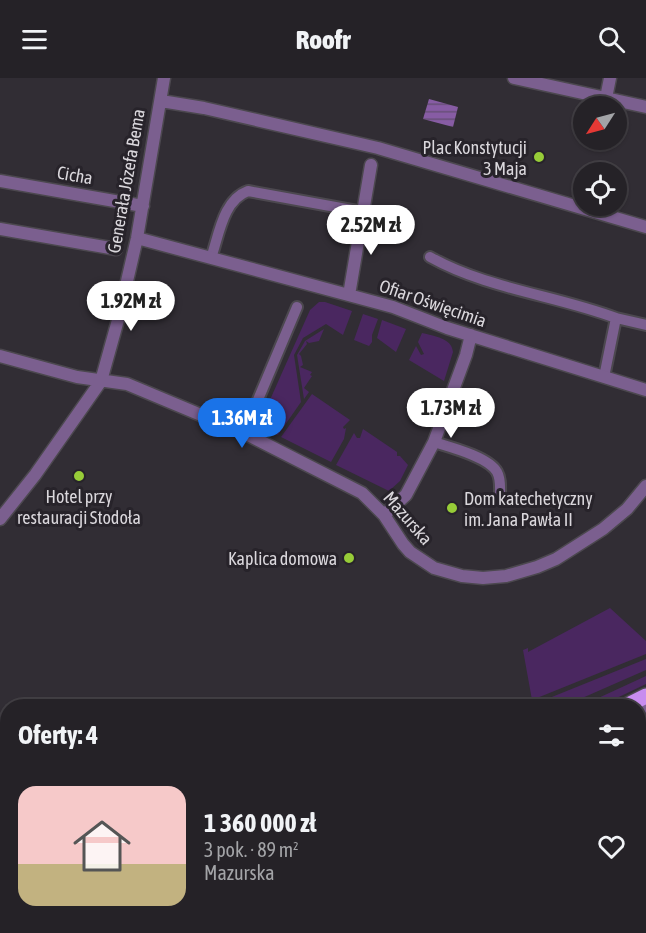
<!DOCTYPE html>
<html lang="pl">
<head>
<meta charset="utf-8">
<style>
	body { margin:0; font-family:"Asap Condensed",sans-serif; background:#2d2a2f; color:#f1f3f6; height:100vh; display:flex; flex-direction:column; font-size:22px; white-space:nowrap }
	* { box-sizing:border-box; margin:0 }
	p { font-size:20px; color:#a3a4a7 }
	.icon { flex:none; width:33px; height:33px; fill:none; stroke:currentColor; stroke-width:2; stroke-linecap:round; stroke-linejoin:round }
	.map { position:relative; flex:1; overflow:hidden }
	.panel { position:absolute; left:0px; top:621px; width:646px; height:234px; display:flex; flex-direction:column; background:#252227; border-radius:24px 24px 0 0; box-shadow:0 2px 4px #0004,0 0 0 2px #423f44 }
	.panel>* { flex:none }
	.needle { width:39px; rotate:234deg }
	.tools { position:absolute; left:573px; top:18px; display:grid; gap:12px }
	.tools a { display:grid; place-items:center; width:54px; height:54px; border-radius:50%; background:#252227; box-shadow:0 2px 4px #0004,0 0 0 2px #423f44; font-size:30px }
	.price { position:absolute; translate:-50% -51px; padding:0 14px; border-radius:21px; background:#fff; color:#222; font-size:20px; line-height:39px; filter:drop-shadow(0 2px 3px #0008) }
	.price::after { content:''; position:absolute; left:50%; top:36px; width:18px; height:14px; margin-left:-9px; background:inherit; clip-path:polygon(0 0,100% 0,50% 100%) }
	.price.selected { background:#1a73e8; color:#fff }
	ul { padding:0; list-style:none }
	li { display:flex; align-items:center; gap:18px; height:150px; padding:0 18px }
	li span { display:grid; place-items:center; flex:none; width:168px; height:120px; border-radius:18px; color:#555 }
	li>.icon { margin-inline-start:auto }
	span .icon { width:72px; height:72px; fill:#fffc; stroke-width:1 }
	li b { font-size:26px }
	h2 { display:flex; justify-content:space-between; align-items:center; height:72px; padding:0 18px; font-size:26px }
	header { display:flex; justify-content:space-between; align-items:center; height:78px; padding:0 18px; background:#252227; font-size:27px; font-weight:800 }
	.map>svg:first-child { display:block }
	.green { fill:#4a2760 }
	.water { fill:url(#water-rules) }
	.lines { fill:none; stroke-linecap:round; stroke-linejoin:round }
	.lane-casing { stroke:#4c484f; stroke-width:14 }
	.street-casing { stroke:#4c484f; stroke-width:15 }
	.primary-casing { stroke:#4c484f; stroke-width:18 }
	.lane { stroke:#7b5f8f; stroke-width:10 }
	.street { stroke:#7b5f8f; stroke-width:12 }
	.primary { stroke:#c88cef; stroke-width:15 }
	.poi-dot { fill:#97cc38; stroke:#27232a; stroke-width:2 }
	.labels { text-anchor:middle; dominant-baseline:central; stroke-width:6; stroke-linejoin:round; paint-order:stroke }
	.poi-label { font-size:18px; fill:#dad7dc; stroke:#27232a; text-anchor:end }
	.street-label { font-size:18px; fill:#dad7dc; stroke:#27232a }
</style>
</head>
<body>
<header><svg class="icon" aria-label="menu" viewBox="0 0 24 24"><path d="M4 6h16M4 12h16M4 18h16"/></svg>Roofr<svg class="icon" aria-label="search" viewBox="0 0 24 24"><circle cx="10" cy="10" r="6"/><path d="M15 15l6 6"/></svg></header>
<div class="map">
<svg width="646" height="855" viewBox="0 0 646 855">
	<defs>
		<pattern id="water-rules" width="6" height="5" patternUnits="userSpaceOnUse" patternTransform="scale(1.5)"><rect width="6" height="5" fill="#875ca4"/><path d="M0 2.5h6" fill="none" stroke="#684f78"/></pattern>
	</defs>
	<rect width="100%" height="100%" fill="#312d34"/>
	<path class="green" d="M319,224H325L352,233L343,257L326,246L303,260L294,277L301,324L278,357L264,350L261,342L310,232Z
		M363,236L378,241L372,257V264L369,268L354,262Z
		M382,242L406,251L396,274L377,260Z
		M324,251L319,263L309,265L306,263L307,266L299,276L301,278L303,287L300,289L312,294L310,297L312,298L304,310L309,314L304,321L297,277L305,263Z
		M422,255C434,258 452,260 453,274L444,303L409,282L416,268L421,277L424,276L418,264Z
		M312,316L350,342L343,349L344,351L346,350L344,361L331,384L281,359Z
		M363,351L397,374V378H400L408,387L400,403L389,413L336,387L354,355L357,360H360Z
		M610,530L646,563V576L532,622L523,572L528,570V574Z
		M646,581V592L564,628H533L532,627Z
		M646,598V606L600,628H581Z
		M646,699V769L639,772V702Z"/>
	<path class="water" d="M429,21L458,29L453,49L423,41Z"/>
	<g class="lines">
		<defs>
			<path id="lane" d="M430,179C487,211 555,217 616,240L604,299
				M211,180C219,157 223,122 248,113L363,134
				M616,240L646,247
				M244,355L297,229
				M434,364C450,369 489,379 497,394C501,401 500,409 500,417
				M639,799L646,797
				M639,845L646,843
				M500,855L522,848
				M616,855L634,848"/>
			<path id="street" d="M514,0L646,29
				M606,20L610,0
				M161,23L204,30L378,70L646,149
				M0,103L143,128
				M0,151L116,171
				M137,160L393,229L447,250L646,312
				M349,217L371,87
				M0,278L77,299L127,306L244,355L362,415L384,437L403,466L410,474L434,490L462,498L483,500L506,498L537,489L556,481L603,451L627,431L646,408
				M384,437L406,417L434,364L466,277L471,257
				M0,441L35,397L101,303L118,242L137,160L164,0
				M633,625L646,632
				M0,803L3,817L8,827
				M18,848L23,855
				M48,848L53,855
				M439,848L442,855"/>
			<path id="primary" d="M626,628L646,618
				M639,663L646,660
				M0,754L8,761
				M0,849L8,845
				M84,855L101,848
				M108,855L113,848"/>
		</defs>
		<use href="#lane" class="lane-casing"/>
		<use href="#street" class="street-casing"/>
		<use href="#primary" class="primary-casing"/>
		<use href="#lane" class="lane"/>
		<use href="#street" class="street"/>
		<use href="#primary" class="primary"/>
	</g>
	<g class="poi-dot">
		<circle cx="539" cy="79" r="6"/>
		<circle cx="79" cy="398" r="6"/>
		<circle cx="452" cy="430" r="6"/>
		<circle cx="349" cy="480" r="6"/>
	</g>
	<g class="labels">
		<g class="poi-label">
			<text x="527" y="69">Plac Konstytucji<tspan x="527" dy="21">3 Maja</tspan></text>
			<text x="79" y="418" text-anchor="middle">Hotel przy<tspan x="79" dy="21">restauracji Stodoła</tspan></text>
			<text x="464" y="420" text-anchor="start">Dom katechetyczny<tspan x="464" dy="21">im. Jana Pawła II</tspan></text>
			<text x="337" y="480">Kaplica domowa</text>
		</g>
		<g class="street-label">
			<text transform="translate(75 97) rotate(10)">Cicha</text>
			<text transform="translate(126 103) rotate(-80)">Generała Józefa Bema</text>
			<text transform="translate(433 225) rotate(19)">Ofiar Oświęcimia</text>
			<text transform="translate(408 440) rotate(49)">Mazurska</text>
		</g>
	</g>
</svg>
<div class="tools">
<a><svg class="needle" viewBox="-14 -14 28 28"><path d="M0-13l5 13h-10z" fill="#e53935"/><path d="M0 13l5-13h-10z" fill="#a3a4a7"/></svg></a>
<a><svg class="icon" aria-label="locate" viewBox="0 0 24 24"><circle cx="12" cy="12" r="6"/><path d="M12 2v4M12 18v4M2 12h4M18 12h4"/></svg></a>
</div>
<b class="price" style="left:371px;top:178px">2.52M zł</b>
<b class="price" style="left:131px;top:254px">1.92M zł</b>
<b class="price" style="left:451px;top:361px">1.73M zł</b>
<b class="price selected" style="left:242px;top:371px">1.36M zł</b>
<section class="panel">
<h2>Oferty: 4<svg class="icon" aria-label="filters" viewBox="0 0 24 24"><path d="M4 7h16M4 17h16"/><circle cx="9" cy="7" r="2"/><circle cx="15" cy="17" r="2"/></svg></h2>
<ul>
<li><span style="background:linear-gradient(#f6c9c9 65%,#c2b280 0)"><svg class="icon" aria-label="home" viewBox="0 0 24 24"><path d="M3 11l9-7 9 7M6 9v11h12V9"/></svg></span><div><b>1 360 000 zł</b><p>3 pok. · 89 m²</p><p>Mazurska</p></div><svg class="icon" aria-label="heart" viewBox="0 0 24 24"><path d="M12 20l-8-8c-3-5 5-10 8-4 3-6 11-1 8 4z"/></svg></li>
</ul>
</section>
</div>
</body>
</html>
